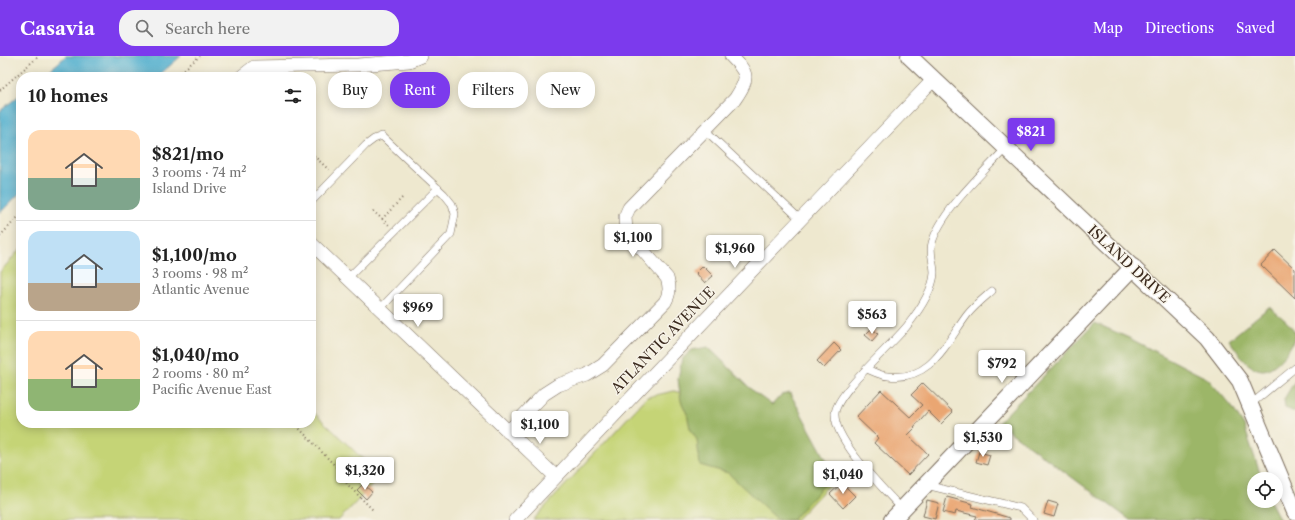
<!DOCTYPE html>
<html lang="en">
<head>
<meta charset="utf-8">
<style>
	body { margin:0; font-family:"Libre Caslon Text",serif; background:#f2f2f2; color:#222; height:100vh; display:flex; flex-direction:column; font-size:15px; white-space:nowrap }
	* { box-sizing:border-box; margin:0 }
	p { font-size:13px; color:#767676 }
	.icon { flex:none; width:22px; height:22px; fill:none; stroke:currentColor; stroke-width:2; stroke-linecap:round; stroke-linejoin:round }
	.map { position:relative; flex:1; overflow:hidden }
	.drawer { position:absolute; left:16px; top:16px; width:300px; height:356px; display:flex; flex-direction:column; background:#fff; border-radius:16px; box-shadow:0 2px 10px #0003 }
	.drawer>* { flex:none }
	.top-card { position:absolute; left:328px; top:16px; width:380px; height:36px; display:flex; gap:8px }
	.tools { position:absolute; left:1247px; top:416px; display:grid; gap:8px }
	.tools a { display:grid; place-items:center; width:36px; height:36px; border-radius:50%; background:#fff; box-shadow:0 2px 10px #0003; font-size:20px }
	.price { position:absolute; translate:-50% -34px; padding:0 9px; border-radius:4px; background:#fff; color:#222; font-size:13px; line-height:26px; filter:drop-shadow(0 1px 2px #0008) }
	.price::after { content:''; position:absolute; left:50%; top:24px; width:12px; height:9px; margin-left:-6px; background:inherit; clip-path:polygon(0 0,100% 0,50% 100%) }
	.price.active { background:#7c3aed; color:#fff }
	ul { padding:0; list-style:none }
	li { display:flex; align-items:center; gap:12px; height:100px; padding:0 12px }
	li+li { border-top:1px solid #e0e0e0 }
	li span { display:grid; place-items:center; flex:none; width:112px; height:80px; border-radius:12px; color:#555 }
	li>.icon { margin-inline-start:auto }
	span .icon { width:48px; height:48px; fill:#fffc; stroke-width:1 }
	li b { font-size:17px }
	h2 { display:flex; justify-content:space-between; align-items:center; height:48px; padding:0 12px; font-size:17px }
	.chip { padding:0 14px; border-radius:16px; background:#fff; box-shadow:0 2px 10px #0003; font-size:14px; line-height:36px }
	.chip.active { background:#7c3aed; color:#fff }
	header { display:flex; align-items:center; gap:24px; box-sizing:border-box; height:56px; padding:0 20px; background:#7c3aed; color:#fff }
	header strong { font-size:19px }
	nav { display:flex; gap:22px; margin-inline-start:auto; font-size:14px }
	.search { width:280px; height:36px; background:#f2f2f2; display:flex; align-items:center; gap:10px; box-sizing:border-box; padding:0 14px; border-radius:16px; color:#767676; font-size:15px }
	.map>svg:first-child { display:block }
	.green { fill:#c5d476; stroke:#807f4a }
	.forest { fill:#9cb667; stroke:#6c7042 }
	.water { fill:#4faece; stroke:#456c76 }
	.building { fill:#eaa672 }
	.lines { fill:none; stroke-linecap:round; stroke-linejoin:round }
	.service-casing { stroke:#7a6c5c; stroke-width:8 }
	.minor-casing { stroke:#7a6c5c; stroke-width:14 }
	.tertiary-casing { stroke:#7a6c5c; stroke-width:18 }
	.path { stroke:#7a6c5c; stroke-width:2; stroke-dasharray:1 3; stroke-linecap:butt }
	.service { stroke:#fff; stroke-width:7 }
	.minor { stroke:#fff; stroke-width:13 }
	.tertiary { stroke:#fff; stroke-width:16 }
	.labels { text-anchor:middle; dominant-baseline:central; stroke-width:3; stroke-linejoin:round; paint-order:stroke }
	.street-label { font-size:14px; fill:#3b2a1e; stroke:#f7f3e8 }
</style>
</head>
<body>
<header>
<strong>Casavia</strong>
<div class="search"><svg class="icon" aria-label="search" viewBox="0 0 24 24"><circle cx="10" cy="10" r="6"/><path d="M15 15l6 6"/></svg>Search here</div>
<nav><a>Map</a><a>Directions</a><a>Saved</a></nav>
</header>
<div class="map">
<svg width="1295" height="464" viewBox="0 0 1295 464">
	<rect width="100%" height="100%" fill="#f7f3e8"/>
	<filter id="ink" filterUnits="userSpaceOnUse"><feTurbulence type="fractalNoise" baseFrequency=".025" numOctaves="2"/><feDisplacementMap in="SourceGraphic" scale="8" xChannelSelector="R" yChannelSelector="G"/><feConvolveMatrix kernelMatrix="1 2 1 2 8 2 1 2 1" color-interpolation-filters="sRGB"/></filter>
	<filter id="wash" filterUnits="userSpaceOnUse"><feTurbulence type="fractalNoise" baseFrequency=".012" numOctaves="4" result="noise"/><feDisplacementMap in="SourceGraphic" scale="16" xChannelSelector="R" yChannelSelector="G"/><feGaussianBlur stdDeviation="0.9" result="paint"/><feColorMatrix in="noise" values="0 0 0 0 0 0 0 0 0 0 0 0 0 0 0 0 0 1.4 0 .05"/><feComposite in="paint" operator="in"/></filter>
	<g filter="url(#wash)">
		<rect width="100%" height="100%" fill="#eee8cf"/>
		<path class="green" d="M21,192V367H311V354L381,420L339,464H0V216Z
			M674,335L714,346L799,388L841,416L796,464H533L647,341Z"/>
		<path class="forest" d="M1269,251C1277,258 1291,267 1295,277C1295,290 1275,314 1263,314C1260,314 1253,312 1251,310C1243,306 1235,291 1229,284Z
			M1095,267L1129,282L1208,323L1232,351L1244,370L1262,423H1254V445H1270L1280,464H1130L998,367Z
			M708,291L755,337L772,349L781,339L790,337L834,418L792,464H778L728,417L700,409L697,384L690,372L687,358L681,345L678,323L682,303L692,294Z
			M1295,325V356L1285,352L1284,343Z"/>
		<path class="water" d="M66,0H181L157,21H42Z
			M21,38V136L0,157V55Z"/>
		<g id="blocks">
			<path class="building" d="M1275,194L1295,213V242L1261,209Z
				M703,210L713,220L705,227L696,217Z
				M872,272L878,278L872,285L865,279Z
				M834,287L841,294L824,312L817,305Z
				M923,327L953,356L941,368L928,355L914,371L915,372L908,379L928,398L908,419L874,387L878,382L856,361L881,334L910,361L922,349L911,339Z
				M979,396L990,399L987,409L976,406Z
				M842,427L855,440L843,452L830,438Z
				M363,428L372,436L366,443L357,434Z
				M947,441L973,448L972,451L1010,462V464H975L977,460L956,455L955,459L943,456Z
				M927,444L939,447L935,463L923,460Z
				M1048,445L1058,448L1054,461L1044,458Z"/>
		</g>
	</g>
	<g filter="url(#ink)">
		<use href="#blocks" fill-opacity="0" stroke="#7a6c5c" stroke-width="1"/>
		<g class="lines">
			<defs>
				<path id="service" d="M704,73L800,163
					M311,146L366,89L374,83L382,80L444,138L452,148L455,158L451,178L380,253
					M348,222L438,132
					M867,313C874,316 881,320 888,320C931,326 946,287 967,259C974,250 984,242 992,235
					M1251,348L1295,312
					M926,429L1021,452L1033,464
					M902,453C885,434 834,385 835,358C835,338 892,289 907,270C918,256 933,235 934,217C934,207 929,197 932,187C941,155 983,117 1006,92"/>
				<path id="minor" d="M241,21L254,11L358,9L409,5L421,0
					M311,187L555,420
					M508,376L544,338L558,329L587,319L603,309L665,246C670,237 670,231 667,222L626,175L625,161L629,152L735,43C749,22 749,18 731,0
					M515,464L934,23"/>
				<path id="tertiary" d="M909,0L1207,282L1240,325L1295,456
					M892,464L1133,211"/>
			</defs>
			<use href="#service" class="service-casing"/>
			<use href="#minor" class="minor-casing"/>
			<use href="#tertiary" class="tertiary-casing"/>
			<path class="path" d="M175,21L200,0
				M0,34L39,0
				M311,97L329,114
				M373,155L389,169
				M382,163L403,141
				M0,180L21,158
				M294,367L342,417L347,428L374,455"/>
			<use href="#service" class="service"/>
			<use href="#minor" class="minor"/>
			<use href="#tertiary" class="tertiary"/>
		</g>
	</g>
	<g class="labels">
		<g class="street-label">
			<text transform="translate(1129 208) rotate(43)">ISLAND DRIVE</text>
			<text transform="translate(663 284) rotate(-46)">ATLANTIC AVENUE</text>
		</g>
	</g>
</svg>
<div class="tools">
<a><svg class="icon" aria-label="locate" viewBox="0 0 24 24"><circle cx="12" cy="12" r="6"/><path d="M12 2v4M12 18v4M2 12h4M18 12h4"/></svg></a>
</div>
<b class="price active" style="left:1031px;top:96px">$821</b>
<b class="price" style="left:633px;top:202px">$1,100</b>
<b class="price" style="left:735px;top:213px">$1,960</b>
<b class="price" style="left:418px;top:272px">$969</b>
<b class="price" style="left:872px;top:279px">$563</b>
<b class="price" style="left:1002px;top:328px">$792</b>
<b class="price" style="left:540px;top:389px">$1,100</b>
<b class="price" style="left:983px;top:402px">$1,530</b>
<b class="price" style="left:365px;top:435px">$1,320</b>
<b class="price" style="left:843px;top:439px">$1,040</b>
<div class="top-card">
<a class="chip">Buy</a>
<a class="chip active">Rent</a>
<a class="chip">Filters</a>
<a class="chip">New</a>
</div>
<section class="drawer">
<h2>10 homes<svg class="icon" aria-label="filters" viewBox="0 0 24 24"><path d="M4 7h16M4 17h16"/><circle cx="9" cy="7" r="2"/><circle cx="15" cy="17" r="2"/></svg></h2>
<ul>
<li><span style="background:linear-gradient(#ffd9b3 60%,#7fa58c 0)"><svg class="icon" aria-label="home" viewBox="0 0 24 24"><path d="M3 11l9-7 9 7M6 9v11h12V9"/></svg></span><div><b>$821/mo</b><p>3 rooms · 74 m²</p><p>Island Drive</p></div></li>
<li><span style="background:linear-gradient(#bfe0f5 65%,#b9a48a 0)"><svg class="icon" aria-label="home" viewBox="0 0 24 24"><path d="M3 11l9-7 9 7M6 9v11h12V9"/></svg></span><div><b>$1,100/mo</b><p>3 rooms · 98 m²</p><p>Atlantic Avenue</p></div></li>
<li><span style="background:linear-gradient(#ffd9b3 60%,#8fb573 0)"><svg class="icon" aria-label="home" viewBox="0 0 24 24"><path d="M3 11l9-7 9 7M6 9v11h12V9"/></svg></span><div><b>$1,040/mo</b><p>2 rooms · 80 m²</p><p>Pacific Avenue East</p></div></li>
</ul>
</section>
</div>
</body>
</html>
